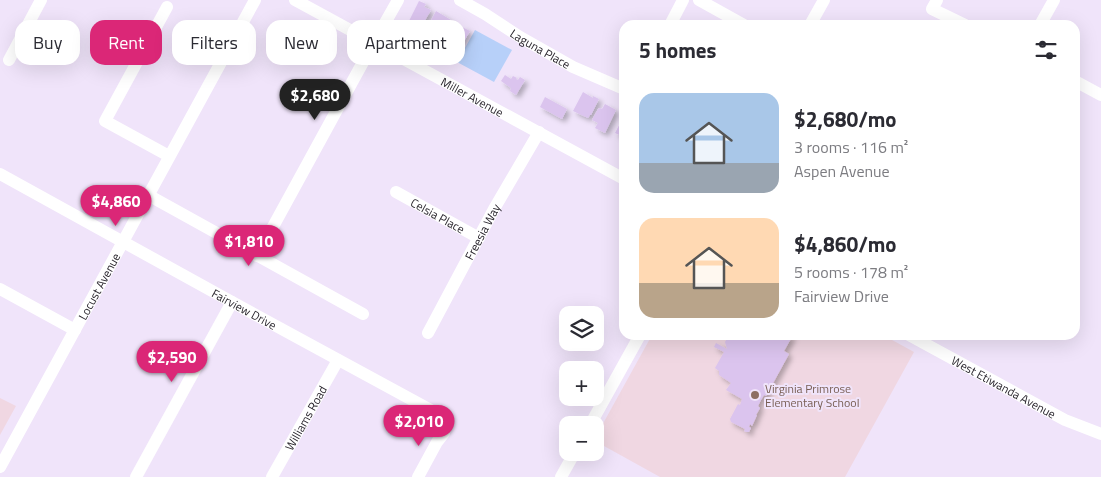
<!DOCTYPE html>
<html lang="en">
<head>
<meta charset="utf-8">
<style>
	body { margin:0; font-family:"Titillium Web",sans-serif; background:#f2f2f3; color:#2b2b33; height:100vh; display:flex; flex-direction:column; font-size:19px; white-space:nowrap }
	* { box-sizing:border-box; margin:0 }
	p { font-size:16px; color:#7c7c81 }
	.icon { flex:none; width:28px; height:28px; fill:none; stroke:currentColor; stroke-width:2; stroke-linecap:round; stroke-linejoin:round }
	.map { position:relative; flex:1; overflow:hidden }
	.drawer { position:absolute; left:619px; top:20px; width:461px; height:320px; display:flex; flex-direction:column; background:#fff; border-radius:15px; box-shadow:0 5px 20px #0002 }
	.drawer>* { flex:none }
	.guide { position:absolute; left:15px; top:20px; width:475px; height:45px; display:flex; gap:10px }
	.tools { position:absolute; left:559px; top:306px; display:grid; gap:10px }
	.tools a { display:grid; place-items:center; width:45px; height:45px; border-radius:10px; background:#fff; box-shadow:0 5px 20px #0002; font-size:25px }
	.price { position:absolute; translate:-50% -42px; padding:0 11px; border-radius:18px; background:#db2777; color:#fff; font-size:16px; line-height:32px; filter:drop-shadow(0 1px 2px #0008) }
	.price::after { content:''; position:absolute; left:50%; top:30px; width:15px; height:11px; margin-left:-8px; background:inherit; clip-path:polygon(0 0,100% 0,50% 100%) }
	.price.selected { background:#222; color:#fff }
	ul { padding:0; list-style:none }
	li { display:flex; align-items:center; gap:15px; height:125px; padding:0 20px }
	li span { display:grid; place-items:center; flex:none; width:140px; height:100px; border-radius:15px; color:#555 }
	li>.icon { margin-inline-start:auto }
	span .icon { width:60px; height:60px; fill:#fffc; stroke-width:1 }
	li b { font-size:21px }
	h2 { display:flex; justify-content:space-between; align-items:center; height:60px; padding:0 20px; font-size:21px }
	.pill { padding:0 18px; border-radius:15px; background:#fff; box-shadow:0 5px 20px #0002; font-size:18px; line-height:45px }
	.pill.selected { background:#db2777; color:#fff }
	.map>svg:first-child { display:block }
	.education { fill:#f0d7e2 }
	.water { fill:#b7d0f9 }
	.building { fill:#dbc4ee; filter:url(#shadow) }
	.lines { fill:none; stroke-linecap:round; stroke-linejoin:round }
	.minor { stroke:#fff; stroke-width:12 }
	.education-dot { fill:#8d6e63; stroke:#f0e4fa; stroke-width:2 }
	.labels { text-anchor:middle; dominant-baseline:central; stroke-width:4; stroke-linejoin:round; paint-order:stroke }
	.street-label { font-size:12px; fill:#29252d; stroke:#f0e4fa }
	.education-label { font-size:12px; fill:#785e54; stroke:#f0e4fa; text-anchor:start }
</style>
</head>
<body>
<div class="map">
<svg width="1101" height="477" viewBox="0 0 1101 477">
	<defs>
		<filter id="shadow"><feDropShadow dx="3.5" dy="3.5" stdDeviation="2.5" flood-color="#0004"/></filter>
	</defs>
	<rect width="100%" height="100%" fill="#f0e4fa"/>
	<path class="education" d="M652,335H883L914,352L845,477H660L595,441V438Z
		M0,398L16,406L0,435Z"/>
	<path class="water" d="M475,30L512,50L494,82L457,62Z"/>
	<path class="building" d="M419,1L426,4L424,7L431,10L420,29L408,23Z
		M436,11L451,20L441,38L426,30Z
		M462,27L470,31L457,53L448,48L449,43L447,42L453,29L459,32Z
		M505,75L511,79L513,76L517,78L516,79L518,80L520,77L525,80L516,95L510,91L511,88L501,81Z
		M583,92L593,98V96L599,99L591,115H590L588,118L573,111Z
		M545,97L567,109L562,119L540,107Z
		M605,104L616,110L605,133L595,128L598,123L592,120L598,109L600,108L602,109Z
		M624,116V137L615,133Z
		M729,335H793L784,351L789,354L766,396L764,395L761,400L758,406L760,408L756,415H757L752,426L750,424L749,427L751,428L749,432H746L744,431L745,429L731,422L730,419L738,404L740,405L742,399L726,390L731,383L719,375V371L715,368L724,352L714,347L716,343L727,349L725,342Z"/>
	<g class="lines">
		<g class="minor">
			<path id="s1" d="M295,0L624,179"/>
			<path id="s2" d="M460,0L485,14L520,37L573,67L624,89"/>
			<path d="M699,0L744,25"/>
			<path d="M937,0L932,9L965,25"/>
			<path d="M167,7L105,121L169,156"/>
			<path d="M670,25L683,0"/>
			<path d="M810,25L824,0"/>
			<path d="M1040,25L1054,0"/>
			<path d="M9,60L41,0"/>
			<path d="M1075,81L1101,95"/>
			<path id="s3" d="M0,174L232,302L427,408L442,417L445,428L444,433L437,442L418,477"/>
			<path id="s4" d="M396,192L479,238"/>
			<path d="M148,195L363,314"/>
			<path d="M257,256L368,53L398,0"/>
			<path d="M0,289L75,330"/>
			<path id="s5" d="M428,333L494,209L539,132"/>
			<path id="s6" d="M909,335L1065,420L1101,434"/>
			<path d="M590,425L640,335"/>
			<path id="s7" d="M0,467L255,0"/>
			<path d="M136,477L232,302"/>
			<path id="s8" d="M272,477L338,360"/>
			<path d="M561,477L575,452"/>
		</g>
	</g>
	<circle class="education-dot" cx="755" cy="395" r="5"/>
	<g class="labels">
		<g class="street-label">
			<text stroke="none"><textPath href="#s2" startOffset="94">Laguna Place</textPath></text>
			<text stroke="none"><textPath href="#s1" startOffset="202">Miller Avenue</textPath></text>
			<text stroke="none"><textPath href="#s4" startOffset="48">Celsia Place</textPath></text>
			<text stroke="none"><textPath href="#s5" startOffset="115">Freesia Way</textPath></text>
			<text stroke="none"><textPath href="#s7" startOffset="206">Locust Avenue</textPath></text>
			<text stroke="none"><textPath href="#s3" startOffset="279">Fairview Drive</textPath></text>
			<text stroke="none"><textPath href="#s6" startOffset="108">West Etiwanda Avenue</textPath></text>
			<text stroke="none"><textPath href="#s8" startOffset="68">Williams Road</textPath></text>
		</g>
		<g class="education-label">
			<text x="765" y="388">Virginia Primrose<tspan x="765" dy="14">Elementary School</tspan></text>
		</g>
	</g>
</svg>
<div class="tools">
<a><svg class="icon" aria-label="layers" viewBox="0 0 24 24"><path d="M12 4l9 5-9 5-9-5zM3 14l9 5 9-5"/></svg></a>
<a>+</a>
<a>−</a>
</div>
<b class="price selected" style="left:315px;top:121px">$2,680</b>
<b class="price" style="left:116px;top:227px">$4,860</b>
<b class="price" style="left:249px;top:267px">$1,810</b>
<b class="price" style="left:172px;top:383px">$2,590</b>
<b class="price" style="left:419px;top:447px">$2,010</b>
<div class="guide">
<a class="pill">Buy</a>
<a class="pill selected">Rent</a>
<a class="pill">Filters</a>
<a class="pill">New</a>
<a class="pill">Apartment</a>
</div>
<section class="drawer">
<h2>5 homes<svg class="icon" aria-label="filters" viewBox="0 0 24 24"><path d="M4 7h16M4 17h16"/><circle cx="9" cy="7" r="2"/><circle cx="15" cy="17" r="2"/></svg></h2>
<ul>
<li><span style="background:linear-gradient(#a9c7e8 70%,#9aa5b1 0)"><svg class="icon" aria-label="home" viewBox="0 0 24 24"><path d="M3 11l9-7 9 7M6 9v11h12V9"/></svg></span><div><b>$2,680/mo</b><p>3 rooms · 116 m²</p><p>Aspen Avenue</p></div></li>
<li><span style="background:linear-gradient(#ffd9b3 65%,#b9a48a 0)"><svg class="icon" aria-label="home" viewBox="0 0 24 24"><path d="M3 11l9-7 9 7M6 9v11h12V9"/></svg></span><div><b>$4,860/mo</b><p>5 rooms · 178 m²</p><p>Fairview Drive</p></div></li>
</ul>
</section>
</div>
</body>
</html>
